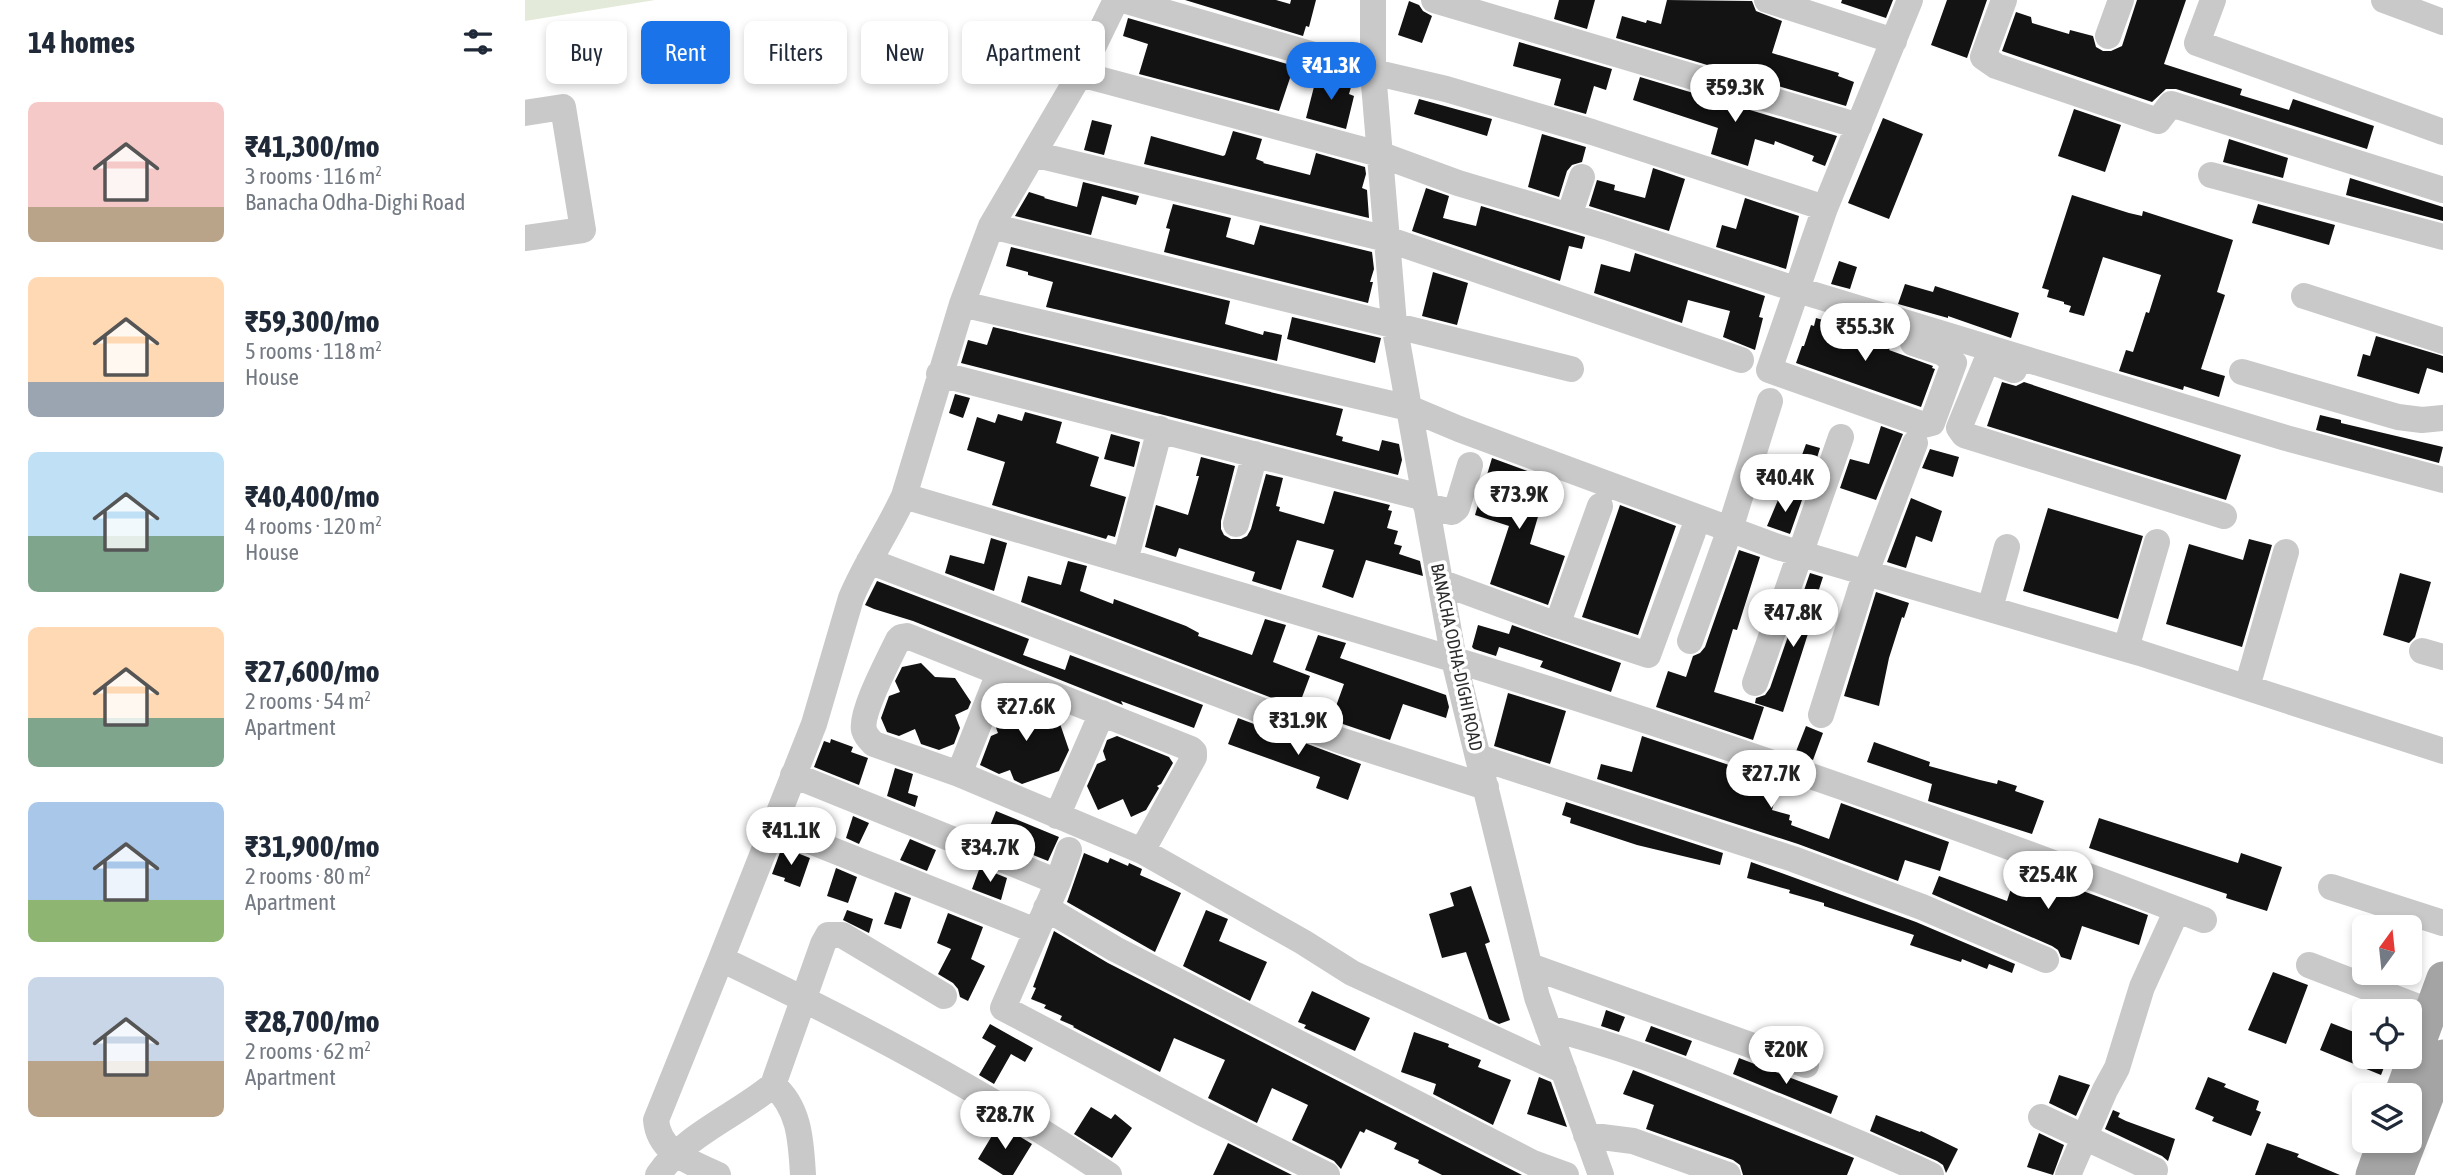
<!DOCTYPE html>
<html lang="en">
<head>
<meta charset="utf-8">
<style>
	body { margin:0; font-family:"Asap Condensed",sans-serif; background:#f6f6f7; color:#1f2937; height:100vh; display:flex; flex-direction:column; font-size:26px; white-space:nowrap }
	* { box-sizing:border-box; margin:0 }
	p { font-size:23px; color:#747a83 }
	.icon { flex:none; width:38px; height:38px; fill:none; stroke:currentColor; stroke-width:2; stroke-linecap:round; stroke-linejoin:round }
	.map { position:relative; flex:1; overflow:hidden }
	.side { display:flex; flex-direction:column; background:#fff; width:525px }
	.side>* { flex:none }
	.banner { position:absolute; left:21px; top:21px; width:665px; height:63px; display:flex; gap:14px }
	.needle { width:46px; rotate:15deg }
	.controls { position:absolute; left:1827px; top:915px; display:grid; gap:14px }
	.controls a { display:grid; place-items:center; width:70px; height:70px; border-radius:10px; background:#fff; box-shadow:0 4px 10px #0003; font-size:35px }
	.price { position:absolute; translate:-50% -60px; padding:0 16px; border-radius:24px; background:#fff; color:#222; font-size:23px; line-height:46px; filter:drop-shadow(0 2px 4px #0008) }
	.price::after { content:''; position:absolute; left:50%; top:42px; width:21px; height:16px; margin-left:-10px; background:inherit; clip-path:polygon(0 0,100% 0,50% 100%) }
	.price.on { background:#1a73e8; color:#fff }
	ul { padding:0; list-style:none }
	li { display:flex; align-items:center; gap:21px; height:175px; padding:0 28px }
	li span { display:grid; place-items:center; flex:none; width:196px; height:140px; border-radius:10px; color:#555 }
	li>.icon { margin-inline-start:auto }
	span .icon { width:84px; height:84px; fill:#fffc; stroke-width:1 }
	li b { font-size:30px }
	h2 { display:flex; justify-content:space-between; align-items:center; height:84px; padding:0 28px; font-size:30px }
	.chip { padding:0 24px; border-radius:10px; background:#fff; box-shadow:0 4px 10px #0003; font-size:24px; line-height:63px }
	.chip.on { background:#1a73e8; color:#fff }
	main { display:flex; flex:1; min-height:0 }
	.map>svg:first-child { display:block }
	.green { fill:#e3ead9 }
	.building { fill:#131313 }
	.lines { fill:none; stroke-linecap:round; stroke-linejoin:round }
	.minor { stroke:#c9c9c9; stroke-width:26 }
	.major { stroke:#a4a4a4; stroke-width:33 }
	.labels { text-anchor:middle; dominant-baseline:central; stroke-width:7; stroke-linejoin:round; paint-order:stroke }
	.street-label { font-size:18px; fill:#2c2c2c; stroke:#fff }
</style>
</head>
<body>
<main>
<section class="side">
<h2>14 homes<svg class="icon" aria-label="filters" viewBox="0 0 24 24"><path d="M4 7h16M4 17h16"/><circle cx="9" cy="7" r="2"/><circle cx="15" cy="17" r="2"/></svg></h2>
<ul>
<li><span style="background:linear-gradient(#f6c9c9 75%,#b9a48a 0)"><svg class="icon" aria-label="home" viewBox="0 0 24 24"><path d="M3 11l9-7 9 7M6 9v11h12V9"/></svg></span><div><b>₹41,300/mo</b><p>3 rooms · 116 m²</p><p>Banacha Odha-Dighi Road</p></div></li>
<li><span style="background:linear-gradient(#ffd9b3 75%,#9aa5b1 0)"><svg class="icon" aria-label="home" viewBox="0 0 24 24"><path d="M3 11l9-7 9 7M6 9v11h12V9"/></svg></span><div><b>₹59,300/mo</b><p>5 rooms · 118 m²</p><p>House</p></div></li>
<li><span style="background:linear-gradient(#bfe0f5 60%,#7fa58c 0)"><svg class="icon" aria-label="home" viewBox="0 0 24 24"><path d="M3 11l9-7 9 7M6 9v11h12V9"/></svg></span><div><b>₹40,400/mo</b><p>4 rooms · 120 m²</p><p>House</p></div></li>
<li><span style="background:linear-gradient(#ffd9b3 65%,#7fa58c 0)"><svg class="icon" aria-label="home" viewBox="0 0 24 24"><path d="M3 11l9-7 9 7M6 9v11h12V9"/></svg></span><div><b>₹27,600/mo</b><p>2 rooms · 54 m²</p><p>Apartment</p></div></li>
<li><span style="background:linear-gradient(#a9c7e8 70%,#8fb573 0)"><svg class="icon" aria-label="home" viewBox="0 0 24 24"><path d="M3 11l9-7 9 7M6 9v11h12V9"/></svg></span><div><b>₹31,900/mo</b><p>2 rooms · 80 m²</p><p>Apartment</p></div></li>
<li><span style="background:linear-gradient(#c9d6e8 60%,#b9a48a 0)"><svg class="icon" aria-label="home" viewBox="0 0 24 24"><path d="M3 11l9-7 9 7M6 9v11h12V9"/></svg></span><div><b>₹28,700/mo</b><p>2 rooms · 62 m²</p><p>Apartment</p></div></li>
</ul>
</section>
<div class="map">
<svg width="1918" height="1175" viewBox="0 0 1918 1175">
	<rect width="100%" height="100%" fill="#fff"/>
	<path class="green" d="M0,0H130L0,21Z"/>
	<path class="building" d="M660,0H751L765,4L766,0H791L784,27L781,26L778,36Z
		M1034,0H1070L1062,29L1029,19Z
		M1142,0L1227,1L1231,11L1257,21L1247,53L1314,73L1313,76L1329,82L1321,106L1091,38L1097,16L1121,23L1122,20L1136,24Z
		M1317,0H1368L1361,18L1316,3Z
		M1422,0H1462L1442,58L1406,45Z
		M1612,0H1661L1639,64L1717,89L1715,95L1764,110L1768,99L1849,126L1842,149L1651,89H1641L1627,102L1477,51L1491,12L1506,17L1507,23L1544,34L1545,30L1568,36L1571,47L1578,51H1586L1597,46Z
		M884,1L894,5L898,11L907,16L897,43L873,35Z
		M603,18L769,66L754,111L614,74L623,44L598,36Z
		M994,42L1087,69L1081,90L1069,86L1061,114L1029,105L1036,79L988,66Z
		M792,75L827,84L824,94L829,96L821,129L781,118Z
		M1115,77L1312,136L1300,166L1287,161L1289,156L1250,141L1249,145L1230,139L1223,166L1186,154L1193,128L1108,100Z
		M894,99L967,119L962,136L889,114Z
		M1549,109L1596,125L1580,172L1533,156Z
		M1358,118L1398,134L1364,219L1323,203Z
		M567,120L587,125L579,155L559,150Z
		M708,131L737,139L731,159L739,162L738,163L785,175L791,153L840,167L841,174L837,188L842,190L844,218L619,164L626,136L698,156L700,155Z
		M1017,134L1061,147L1057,162L1047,165L1042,171L1034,197L1003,187Z
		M1704,139L1763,158L1758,178L1698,162Z
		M1128,168L1160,179L1144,231L1064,206L1072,180L1090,185L1089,190L1120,198Z
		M1825,178L1918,207V221L1821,195Z
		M558,182L614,196L611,205L577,196L566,235L490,216L504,192L520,197L519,198L552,207Z
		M901,188L924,196L918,218L951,226L956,206L1060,237L1057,249L1044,246L1035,281L887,231Z
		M1547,195L1604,213L1617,216L1618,211L1708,240L1692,292L1700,295L1676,369L1700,376L1694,397L1659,386L1658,390L1594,371L1601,350L1608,352L1621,312L1624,313L1636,275L1578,257L1559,316L1544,312L1546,306L1539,304V302L1522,297L1524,290L1517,288Z
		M1220,198L1274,216L1261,269L1191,247L1197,225L1211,229Z
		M648,204L706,218L701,237L729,245L735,225L847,252L849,269L845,282H848L843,303L639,252L645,229L641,228Z
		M1733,204L1810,225L1804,245L1727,223Z
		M486,247L705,301L700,324L738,335L739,331L757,335L752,361L521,307L528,282L503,275V272L481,266Z
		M1110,253L1240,296L1234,317L1238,318L1230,350L1198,337L1205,311L1163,300L1157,323L1069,293L1076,264L1105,272Z
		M1314,261L1332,267L1325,289L1306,284Z
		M908,272L943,283L932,325L897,316Z
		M1380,284L1408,292L1410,286L1494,313L1486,338L1423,316V318L1373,304Z
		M767,317L856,338L850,363L762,339Z
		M1291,318L1312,324L1311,328L1366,346L1364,350L1408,366L1407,368L1410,369L1396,407L1271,363L1277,346H1279L1286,325L1289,326Z
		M468,327L818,409L811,435L818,437L817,441L854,451L857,440L874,444L877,460L873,475L436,363L443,340L462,345Z
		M1851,336L1918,356V373L1902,368L1894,394L1832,376L1838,354L1845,356Z
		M1477,382L1491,386L1499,382L1716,455L1701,500L1462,426Z
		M430,394L445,398L438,418L424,413Z
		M500,412L537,422L531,443L574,457L565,486L601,497L590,537L583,535L581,539L467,505L480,462L442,450L452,417L470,423L473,414L497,421Z
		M1795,415L1816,420V423L1918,447L1914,463L1791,430Z
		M1356,426L1378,434L1351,500L1315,488L1325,459L1344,464Z
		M586,434L615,442L609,467L579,459Z
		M1281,444L1295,448L1288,471L1273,466Z
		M1405,449L1434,457L1428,477L1397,468Z
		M676,457L710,466L696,521V529L699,535L706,539H716L722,536L726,529L741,474L758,478L751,506L755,507L754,511L799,524L809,491L865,505L863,510L867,511L862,528L873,531L869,544L877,546L874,554L895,561L898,576L841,560L828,598L797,587L809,550L772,540L756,590L727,581L730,572L654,548L651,557L620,547L631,505L663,515L674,476H671Z
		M967,458L1024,479L1005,544L1040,556L1023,605L965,584L984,526L950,515Z
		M1256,493L1277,500L1265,534L1242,526Z
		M1386,498L1417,511L1407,542L1391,536L1381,568L1362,562Z
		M1095,505L1151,526L1113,635L1057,617Z
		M1523,508L1618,536L1593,619L1498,591Z
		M466,538L482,543L469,591L420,573L425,555L459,564Z
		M1724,539L1747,545L1717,647L1641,624L1664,544L1718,560Z
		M1214,550L1235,557L1212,630L1208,629L1189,692L1239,707L1228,740L1131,707L1143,671L1161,677L1168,656L1175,653L1180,647Z
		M543,561L562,566L555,591L588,604L589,599L661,626L674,633L673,636L727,655L740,619L761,625L748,662L785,676L773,708L496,602L503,576L536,585Z
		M1285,573L1298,577L1285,617L1288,618L1258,712L1230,703L1231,698L1240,695L1245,688Z
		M1875,573L1906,582L1890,637L1884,643L1858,635Z
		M352,581L504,639L498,655L540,670L545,655L678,705L669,728L596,701L598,705L388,621L349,609L340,605Z
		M1351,592L1384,603L1379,618L1377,617L1364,658L1354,706L1319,696Z
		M953,625L984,634L987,625L1096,663L1086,692L1015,667L1018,661L974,647L971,656L949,649L947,647Z
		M793,635L821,643L815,658L921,695L924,707L921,718L878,704L865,740L806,720L819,684L780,670Z
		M396,663L410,677L430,678L446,702L443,709L430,715L435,728L429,744L414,750L396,744L390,729L374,736L362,732L356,718L364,696L375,692L370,681L377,667Z
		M983,693L1041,711L1025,764L969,746Z
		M499,700L531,712L544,750L534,771L497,784L489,780L485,770L474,774L455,765L466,736L473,733L470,725L478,707Z
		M713,718L836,764L823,800L791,788L795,777L703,744Z
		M1281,726L1298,733L1288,760L1270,754Z
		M592,736L644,757L648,763L636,784L632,786L634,788L621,810L606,817L598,799L573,810L562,786L572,764L581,760L578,751L582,740Z
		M1117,736L1255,782L1247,810L1265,815L1264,820L1267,821L1266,825L1304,839L1316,803L1424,842L1415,871L1380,860L1373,881L1273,844L1072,779L1076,764L1107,772Z
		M306,739L328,747L326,752L343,758L334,785L289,767L299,741L305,743Z
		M1349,742L1405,762L1404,766L1455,780L1472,784L1473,780L1492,786L1490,791L1519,801L1507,834L1403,801L1407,784L1342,762Z
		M370,768L388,774L383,793L393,796L390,807L362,796Z
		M1041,802L1198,853L1195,865L1112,845L1045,823L1046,818L1037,815Z
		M471,811L534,837L523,861L461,836Z
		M328,816L344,823L334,844L321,838Z
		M1574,818L1713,863L1716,853L1757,867L1742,911L1701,898L1702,894L1564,848Z
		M385,839L411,850L402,871L375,860Z
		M257,847L285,858L275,887L259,881L260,878L247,874Z
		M559,853L583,863L585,858L603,866L604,863L617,869L615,875L656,893L630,952L542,902Z
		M1226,862L1391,922L1490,964L1487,973L1464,964L1462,969L1437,959L1436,962L1385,945L1389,935L1299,906V903L1264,893L1265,890L1222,878Z
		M455,867L482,878L476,900L447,889Z
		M1493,867L1623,915L1614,945L1557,926L1546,960L1536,957L1533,950L1527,946L1407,894L1414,876L1482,901Z
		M311,868L332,877L323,903L302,896Z
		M946,886L965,942L960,944L985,1020L974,1024L964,1019L941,952L917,958L904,914L929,906L925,893Z
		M370,892L386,898L376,929L359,924Z
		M322,910L348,919L344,933L318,920Z
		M681,910L703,919L694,941L742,962L725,1001L658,966Z
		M423,913L458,927L446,959L460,966L443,1001L435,997L433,989L428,983L413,974L426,949L412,943Z
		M529,931L583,963L997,1175H917L893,1163L894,1160L869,1149L872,1143L841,1129L839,1133L835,1131L816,1169L809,1161L767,1140L783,1105L747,1088L732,1123L683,1098L700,1060L649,1038L635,1072L548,1027L549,1026L535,1020L537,1016L519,1008L521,1005L506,999L511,988L508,987Z
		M1748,972L1783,985L1761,1044L1723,1030Z
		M787,991L845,1018L830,1051L779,1028L781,1025L773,1022Z
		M1081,1010L1100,1017L1094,1032L1076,1026Z
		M1806,1023L1839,1036V1057H1863L1856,1075L1795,1050Z
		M465,1024L508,1048L500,1062L486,1054L469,1084L454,1075L471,1046L457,1038Z
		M1126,1026L1167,1041L1161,1056L1120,1041Z
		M889,1032L924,1044L923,1047L956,1060L953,1067L986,1080L968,1125L908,1094L911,1084L876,1072Z
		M1214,1058L1313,1096L1306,1114L1208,1074Z
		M1108,1070L1329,1158L1322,1175H1218L1215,1165L1208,1160L1121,1129L1129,1105L1098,1094Z
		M1534,1075L1565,1085L1551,1116L1524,1103Z
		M1014,1077L1026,1082L1042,1127L1002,1114Z
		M1683,1077L1701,1084L1699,1087L1734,1101L1731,1110L1736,1112L1726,1136L1687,1121L1689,1117L1670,1109Z
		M566,1107L586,1119L590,1114L607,1128L587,1158L549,1134Z
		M1588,1110L1595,1113L1593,1117L1601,1121L1650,1139L1643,1161L1637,1156L1580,1129Z
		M1351,1115L1395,1132L1396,1131L1433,1149L1421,1173L1418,1165L1412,1161L1345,1131Z
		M474,1124L507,1144L488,1175H478L453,1159Z
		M1514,1133L1539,1145L1528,1175L1502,1167Z
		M703,1143L767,1175H688Z
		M1742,1143L1774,1154L1772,1157L1815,1175H1730Z"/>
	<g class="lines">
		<path class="minor" d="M598,0L848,72L921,89L1067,132L1300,208
			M848,0V72L869,324L929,660L1012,997L1076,1175
			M909,0L1334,126
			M1242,0L1369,41
			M1385,0L1300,208L1244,370L1399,425L1407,423L1429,363L1418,353L1388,343
			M1479,0L1458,57L1471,66L1633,121L1646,104L1918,190
			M1688,0L1672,43L1918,132
			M1859,0L1918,22
			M1583,36L1596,0
			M555,74L854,154L933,183L1081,227L1273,290L1761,438L1918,480
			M0,113L38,107L58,230L0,238
			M508,154L862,239L1216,360
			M1686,175L1918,237
			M1044,216L1057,177
			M466,226L1046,369
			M1779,296L1918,341
			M437,304L884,408L934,429L1253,547L1615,653L1918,751
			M1489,370L1462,360L1434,428L1439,435L1699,516
			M1717,372L1873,417L1897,420L1918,418
			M414,374L900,498
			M379,496C642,574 907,649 1168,736C1339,793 1510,855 1679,920
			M901,506L927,512L932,508L945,465
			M711,524L730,454
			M344,561L814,740L961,787
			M600,561L635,429
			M915,582L1032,625L1075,506
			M1465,608L1482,547
			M1032,625L1123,655L1168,532
			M1165,641L1205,529L1245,401
			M1601,648L1632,542
			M1897,651L1918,657
			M1230,683L1316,437
			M1722,687L1761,552
			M1296,715L1341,572L1390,443
			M953,757L1268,859L1397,907L1521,960
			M434,774L474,673
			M268,775L533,882
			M532,816L577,713
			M247,826L511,931
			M544,850L533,882L478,1008L675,1112L802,1175
			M617,851L669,757V752L666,749L382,636L376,637L373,640C364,659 335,713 339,730C341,737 345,740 349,744L434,774L617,851L778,942L827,973L1039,1071
			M1806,887L1918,923
			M521,908L590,949L1008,1163L1041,1175
			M1784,965L1906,1012
			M1005,966L1281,1065
			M1023,1028C1091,1044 1156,1070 1220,1096C1282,1121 1345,1147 1406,1175
			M1516,1117L1630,1170
			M1061,1135L1108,1141L1203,1175
			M133,1175C161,1134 211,1116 248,1085
			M193,1175C167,1162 134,1154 131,1120L196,959
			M278,1175C276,1142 275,1108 248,1085L298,944L303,935H317L419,996
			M584,1175C461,1092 330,1023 196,959L289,724L326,598C341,562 363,531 379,496L437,304L466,226L555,74L591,0
			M1543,1175L1580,1090L1592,1068L1617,987L1652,910"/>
		<path class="major" d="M1875,1096L1918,978
			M1847,1175L1859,1141
			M1872,1175L1918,1056"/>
	</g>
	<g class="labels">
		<g class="street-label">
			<text transform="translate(932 657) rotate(78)">BANACHA ODHA-DIGHI ROAD</text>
		</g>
	</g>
</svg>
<div class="controls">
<a><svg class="needle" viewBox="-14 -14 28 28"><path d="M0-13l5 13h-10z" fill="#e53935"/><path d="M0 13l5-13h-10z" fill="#747a83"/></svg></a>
<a><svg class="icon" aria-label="locate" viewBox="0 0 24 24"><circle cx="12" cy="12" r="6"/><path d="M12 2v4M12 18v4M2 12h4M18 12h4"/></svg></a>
<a><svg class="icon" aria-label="layers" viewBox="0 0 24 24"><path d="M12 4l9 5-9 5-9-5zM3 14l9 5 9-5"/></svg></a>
</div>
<b class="price on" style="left:806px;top:102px">₹41.3K</b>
<b class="price" style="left:1210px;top:124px">₹59.3K</b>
<b class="price" style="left:1340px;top:363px">₹55.3K</b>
<b class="price" style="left:1260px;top:514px">₹40.4K</b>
<b class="price" style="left:994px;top:531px">₹73.9K</b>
<b class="price" style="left:1268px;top:649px">₹47.8K</b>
<b class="price" style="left:501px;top:743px">₹27.6K</b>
<b class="price" style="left:773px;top:757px">₹31.9K</b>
<b class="price" style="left:1246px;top:810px">₹27.7K</b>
<b class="price" style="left:266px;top:867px">₹41.1K</b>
<b class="price" style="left:465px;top:884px">₹34.7K</b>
<b class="price" style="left:1523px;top:911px">₹25.4K</b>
<b class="price" style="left:1261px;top:1086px">₹20K</b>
<b class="price" style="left:480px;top:1151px">₹28.7K</b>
<div class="banner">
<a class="chip">Buy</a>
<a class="chip on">Rent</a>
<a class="chip">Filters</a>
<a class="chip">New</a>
<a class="chip">Apartment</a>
</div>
</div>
</main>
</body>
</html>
